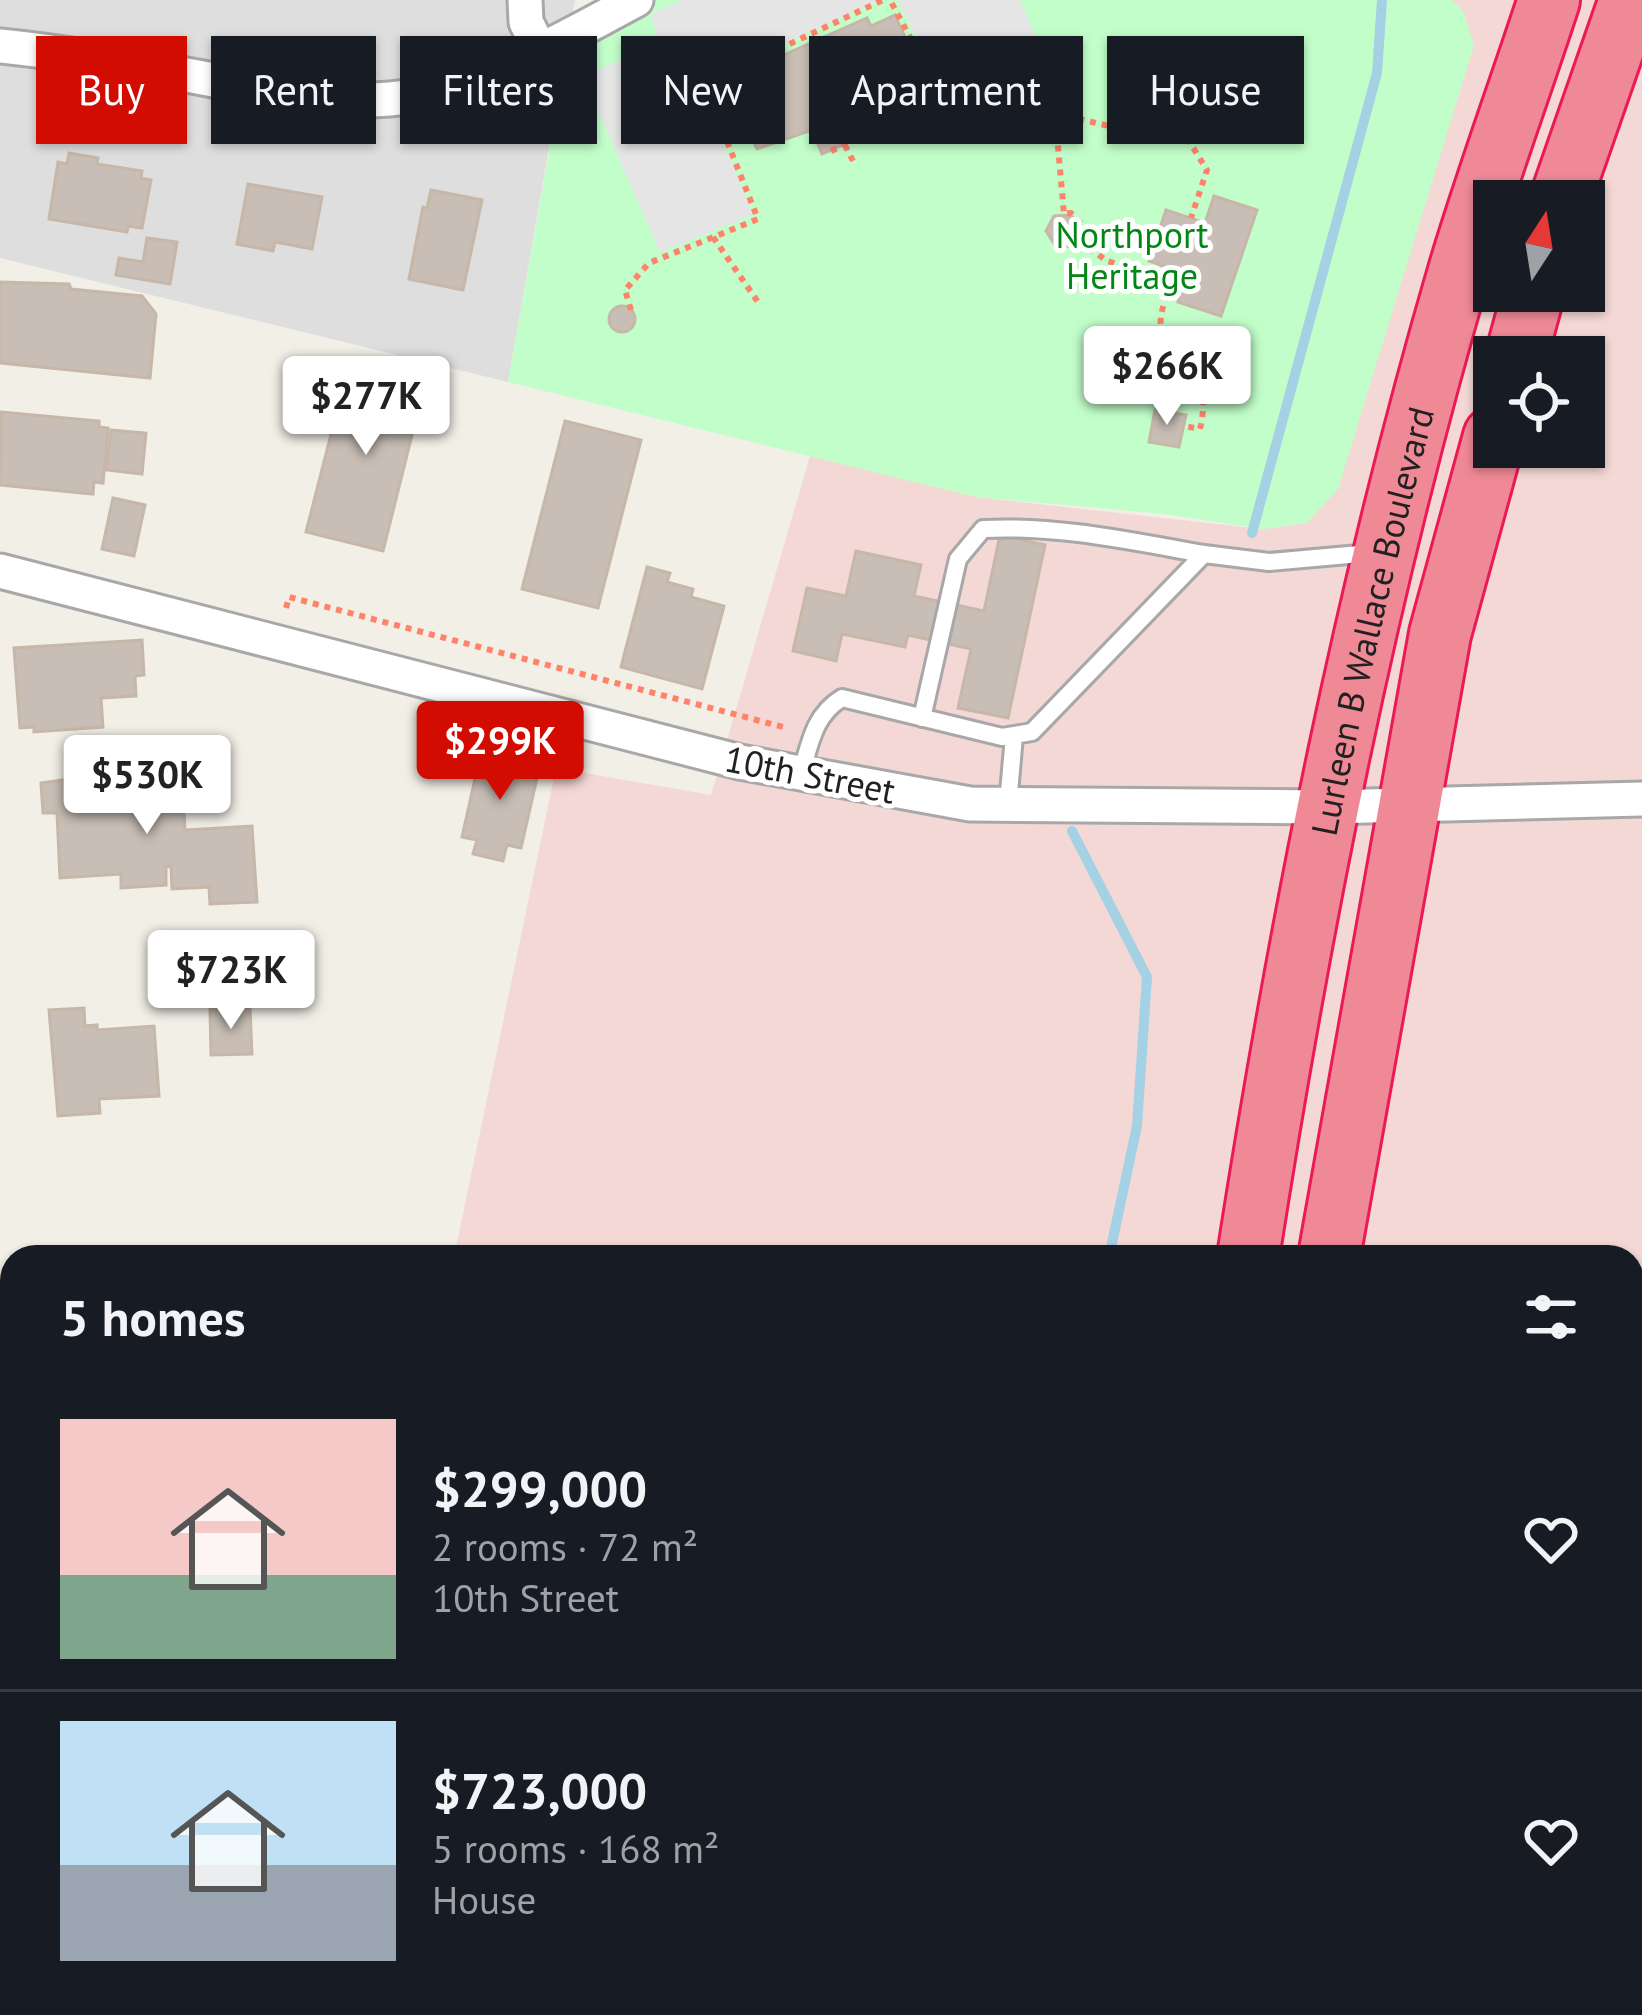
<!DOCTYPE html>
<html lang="en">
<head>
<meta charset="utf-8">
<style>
	body { margin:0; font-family:"PT Sans",sans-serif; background:#242831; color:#f1f3f6; height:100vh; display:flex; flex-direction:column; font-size:45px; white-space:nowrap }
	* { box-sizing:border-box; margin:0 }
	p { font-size:39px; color:#9ea1a6 }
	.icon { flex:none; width:66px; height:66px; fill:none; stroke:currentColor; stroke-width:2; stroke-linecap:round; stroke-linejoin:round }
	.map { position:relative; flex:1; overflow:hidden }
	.sheet { position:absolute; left:0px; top:1245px; width:1644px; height:771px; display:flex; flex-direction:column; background:#171b24; border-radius:36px 36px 0 0; box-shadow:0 3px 9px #0004 }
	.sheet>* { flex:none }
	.guide { position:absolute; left:36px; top:36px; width:1572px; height:108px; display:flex; gap:24px }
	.needle { width:78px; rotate:12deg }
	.controls { position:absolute; left:1473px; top:180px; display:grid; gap:24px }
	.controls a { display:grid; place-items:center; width:132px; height:132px; border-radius:0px; background:#171b24; box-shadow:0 3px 9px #0004; font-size:60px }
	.price { position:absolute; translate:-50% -102px; padding:0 27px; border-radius:12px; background:#fff; color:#222; font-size:39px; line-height:78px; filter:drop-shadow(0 3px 6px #0008) }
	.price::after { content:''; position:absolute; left:50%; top:72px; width:36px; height:27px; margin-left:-18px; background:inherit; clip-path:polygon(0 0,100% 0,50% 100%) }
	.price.selected { background:#d20c00; color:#fff }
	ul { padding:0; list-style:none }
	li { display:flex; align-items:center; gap:36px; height:300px; padding:0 60px }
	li+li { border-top:3px solid #363941 }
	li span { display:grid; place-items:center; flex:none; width:336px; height:240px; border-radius:0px; color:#555 }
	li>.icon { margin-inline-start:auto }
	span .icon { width:144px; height:144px; fill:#fffc; stroke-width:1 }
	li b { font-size:51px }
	h2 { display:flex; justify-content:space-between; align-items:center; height:144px; padding:0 60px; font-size:51px }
	.chip { padding:0 42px; border-radius:0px; background:#171b24; box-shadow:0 3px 9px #0004; font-size:42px; line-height:108px }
	.chip.selected { background:#d20c00; color:#fff }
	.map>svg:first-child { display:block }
	.residential { fill:#dfdede }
	.commercial { fill:#f4d8d5; fill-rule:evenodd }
	.park { fill:#c2feca }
	.pitch { fill:#7fe7c5 }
	.parking { fill:#e5e5e5 }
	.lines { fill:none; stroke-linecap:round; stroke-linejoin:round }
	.stream { stroke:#a4d1e3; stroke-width:10 }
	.building { fill:#c8beb6; stroke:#c6b7a8; stroke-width:3 }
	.lane-casing { stroke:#a8a8a8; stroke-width:22 }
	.street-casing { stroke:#a8a8a8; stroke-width:39 }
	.highway-casing { stroke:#eb1955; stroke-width:66 }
	.path { stroke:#ff836b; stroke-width:6; stroke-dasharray:6 6; stroke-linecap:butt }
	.lane { stroke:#fff; stroke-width:16 }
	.street { stroke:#fff; stroke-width:33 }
	.highway { stroke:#ef8996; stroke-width:60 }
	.labels { text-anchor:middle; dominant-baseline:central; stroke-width:10; stroke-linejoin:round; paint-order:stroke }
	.park-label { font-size:36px; fill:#028715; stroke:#fff }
	.street-label { font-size:36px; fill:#212121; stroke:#fff }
</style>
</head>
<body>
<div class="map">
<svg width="1642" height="2015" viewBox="0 0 1642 2015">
	<rect width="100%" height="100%" fill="#f2efe7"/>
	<path class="residential" d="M0,0H575L508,382L0,258Z"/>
	<path class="commercial" d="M1431,0H1642V2015H1309L1310,2004H1632V1257H454L556,768L711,795L810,456L976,497L1262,529L1307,523ZM1494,201H1584V291H1494ZM1494,357H1584V447H1494Z"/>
	<path class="park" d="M636,0H1452L1463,11L1474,45L1338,489L1307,523L1262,529L1164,514L976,497L508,382L570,35Z
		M1632,1582L1642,1588V2015H1470L1469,2004H1632Z"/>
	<path class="pitch" d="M1642,1912V2015H1574L1572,2004H1632V1913Z"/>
	<path class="parking" d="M682,0H879L699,83L753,215L660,252L583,77L658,43L651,14Z
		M897,0H1020L1044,56L1037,66L947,96Z"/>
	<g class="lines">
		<path class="stream" d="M1252,533L1377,73L1382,0
			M1072,831L1147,977L1137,1126L1109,1257
			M952,2015L954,2004"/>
	</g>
	<path class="building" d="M895,15L924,79L869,104L880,128L822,154L812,130L757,149L729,89L752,79L748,71L867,18L871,26Z
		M69,153L98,158L97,164L142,171L141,178L151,180L142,228L128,226L127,232L49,219L58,162L67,164Z
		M248,184L322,197L312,249L275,242L273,251L237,244Z
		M431,190L482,200L463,290L409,279L423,207L427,208Z
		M1214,196L1257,210L1221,316L1178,302L1187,274L1149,261L1166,210L1205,223Z
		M1071,215L1082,228L1076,245L1057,248L1046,231L1054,216Z
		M147,238L177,242L170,284L116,275L119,258L143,262Z
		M0,282L69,284L71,289L142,296L156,314L150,378L0,363Z
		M609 319a13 13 0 1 1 26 0a13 13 0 1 1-26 0Z
		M349,364L425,383L383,551L306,532Z
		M1155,410L1186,415L1179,447L1149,442Z
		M1,412L99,421V427L108,428L103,483L94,482L93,494L0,485Z
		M565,421L641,440L598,608L522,589Z
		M111,430L146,433L142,474L107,470Z
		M113,498L145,505L134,556L102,549Z
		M1000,535L1045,545L1008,718L958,708L971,649L908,635L905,647L842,634L836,661L793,651L807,588L846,596L856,551L921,565L914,596L984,611Z
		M647,567L670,573L667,582L693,589L691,597L724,606L702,689L621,667Z
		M142,640L144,675L135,676L136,696L101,698L103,727L34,732V727L20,728L14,648Z
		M490,746L532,756L529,772L538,774L521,848L507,845L503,861L473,854L477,840L462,837L479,761L486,763Z
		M112,773L113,779L182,775L185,830L252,826L257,902L210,904L209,887L172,889L171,866L166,867V885L121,888V874L60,878L57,813H43L41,783Z
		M84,1008L85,1026L97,1025V1030L154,1026L159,1096L99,1099L100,1113L58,1116L49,1010Z
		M250,1008L252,1054L211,1055L210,1009Z
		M74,2004H225L268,2015H71Z
		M521,2004H815L816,2008L789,2015H524Z"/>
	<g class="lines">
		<defs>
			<path id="lane" d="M1204,554L1269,562L1371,553
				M801,774C810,743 814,715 842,698L1002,737L1032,732L1204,554C1130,541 1057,525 983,529L958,559L922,718
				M1008,804L1014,736
				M1632,1703H1642
				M0,1764L12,1763
				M483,2004L491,2015
				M1611,2004L1614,2015
				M906,2015L908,2004"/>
			<path id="street" d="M525,0L526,22L540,50
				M0,46C70,53 139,66 208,79C268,91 329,104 390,99C477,91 560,40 636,0
				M0,571L740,762L970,804L1328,807L1642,799"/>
			<g id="highway">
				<path d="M1560,201L1630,0"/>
				<path d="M1516,357L1534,291"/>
				<path id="s1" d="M1248,1257C1300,924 1365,592 1460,268C1487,178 1520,89 1549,0"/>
				<path d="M1329,1257L1440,634L1494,437"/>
				<path d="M1305,2004L1306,2015"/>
				<path d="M1099,2015L1102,2004"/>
				<path d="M1191,2015V2004"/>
				<path d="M1255,2015L1256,2004"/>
			</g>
		</defs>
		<use href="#lane" class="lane-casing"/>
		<use href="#street" class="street-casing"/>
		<use href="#highway" class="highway-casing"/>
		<path class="path" d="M944,100L1040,69L1055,113L1064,214L1071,213L1084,227L1081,242L1107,261L1151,274L1168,291C1149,345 1170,330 1193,363C1205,382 1205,409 1200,429L1184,426
			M1055,113L1117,128L1140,123L1154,108L1170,111L1207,170L1191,218
			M1140,123L1143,133L1150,139L1180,131
			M845,145L853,161
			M831,151L944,100L890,0
			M713,237L758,302
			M631,310L625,290L649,263L758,219L728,144L727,128L711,81L883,0
			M286,608L289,597L787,728
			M0,1443L12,1612
			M45,2004L46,2015"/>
		<use href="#lane" class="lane"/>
		<use href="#street" class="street"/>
		<use href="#highway" class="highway"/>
	</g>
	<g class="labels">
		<g class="park-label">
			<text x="1132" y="234">Northport<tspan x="1132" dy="41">Heritage</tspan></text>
		</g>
		<g class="street-label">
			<text stroke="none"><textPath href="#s1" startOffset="648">Lurleen B Wallace Boulevard</textPath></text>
			<text transform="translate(810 774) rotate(11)">10th Street</text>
		</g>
	</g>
</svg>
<div class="controls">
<a><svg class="needle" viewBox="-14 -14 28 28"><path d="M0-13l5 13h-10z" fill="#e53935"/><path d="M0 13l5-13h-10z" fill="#9ea1a6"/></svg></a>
<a><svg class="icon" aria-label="locate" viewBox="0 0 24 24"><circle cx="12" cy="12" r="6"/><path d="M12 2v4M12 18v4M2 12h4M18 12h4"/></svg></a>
</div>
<b class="price" style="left:1167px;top:428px">$266K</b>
<b class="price" style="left:366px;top:458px">$277K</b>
<b class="price selected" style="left:500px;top:803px">$299K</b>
<b class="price" style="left:147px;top:837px">$530K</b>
<b class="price" style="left:231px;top:1032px">$723K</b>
<div class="guide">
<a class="chip selected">Buy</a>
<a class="chip">Rent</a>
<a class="chip">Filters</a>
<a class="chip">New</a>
<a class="chip">Apartment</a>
<a class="chip">House</a>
</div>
<section class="sheet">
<h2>5 homes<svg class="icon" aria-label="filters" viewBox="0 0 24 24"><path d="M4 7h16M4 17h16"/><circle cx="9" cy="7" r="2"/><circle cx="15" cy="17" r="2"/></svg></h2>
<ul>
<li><span style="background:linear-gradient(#f6c9c9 65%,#7fa58c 0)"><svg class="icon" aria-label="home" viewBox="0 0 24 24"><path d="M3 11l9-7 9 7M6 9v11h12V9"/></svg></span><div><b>$299,000</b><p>2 rooms · 72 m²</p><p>10th Street</p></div><svg class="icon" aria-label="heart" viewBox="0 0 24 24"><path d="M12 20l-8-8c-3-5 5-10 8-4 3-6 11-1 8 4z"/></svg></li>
<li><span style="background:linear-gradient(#bfe0f5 60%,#9aa5b1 0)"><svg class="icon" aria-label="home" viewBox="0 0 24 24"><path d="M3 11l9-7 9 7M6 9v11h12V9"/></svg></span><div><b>$723,000</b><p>5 rooms · 168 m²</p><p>House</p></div><svg class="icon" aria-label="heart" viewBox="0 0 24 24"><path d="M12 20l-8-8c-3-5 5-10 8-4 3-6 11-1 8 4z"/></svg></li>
</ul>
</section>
</div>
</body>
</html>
